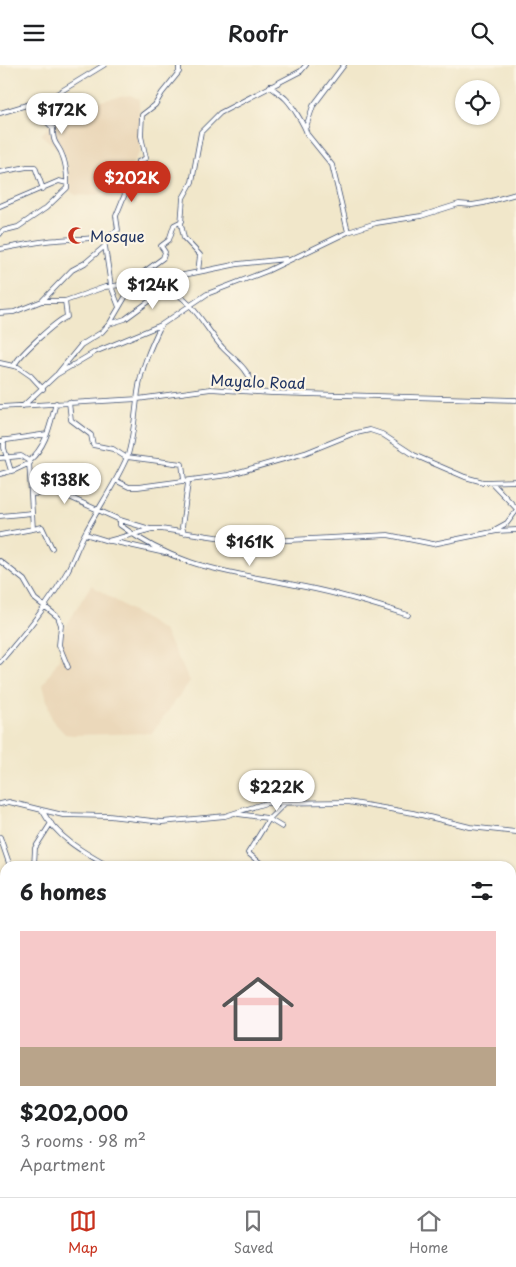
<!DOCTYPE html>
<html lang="en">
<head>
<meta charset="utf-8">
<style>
	body { margin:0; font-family:"Playpen Sans",sans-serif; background:#f6f6f6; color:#202124; height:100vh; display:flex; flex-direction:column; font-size:19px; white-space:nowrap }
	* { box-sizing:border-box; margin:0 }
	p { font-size:16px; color:#757577 }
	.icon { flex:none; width:28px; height:28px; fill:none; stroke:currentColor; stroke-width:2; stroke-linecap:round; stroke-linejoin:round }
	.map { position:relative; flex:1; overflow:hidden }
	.details { position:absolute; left:0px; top:796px; width:516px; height:336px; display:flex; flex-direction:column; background:#fff; border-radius:15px 15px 0 0; box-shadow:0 1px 4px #0004 }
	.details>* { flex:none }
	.tools { position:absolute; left:455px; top:15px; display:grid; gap:10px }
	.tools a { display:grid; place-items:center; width:45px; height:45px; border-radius:50%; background:#fff; box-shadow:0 1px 4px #0004; font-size:25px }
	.price { position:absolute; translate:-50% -42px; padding:0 11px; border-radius:18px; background:#fff; color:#222; font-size:16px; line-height:32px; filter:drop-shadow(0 1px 2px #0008) }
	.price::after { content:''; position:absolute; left:50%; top:30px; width:15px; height:11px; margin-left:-8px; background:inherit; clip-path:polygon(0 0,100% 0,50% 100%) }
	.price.selected { background:#c8321e; color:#fff }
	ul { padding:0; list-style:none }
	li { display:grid; align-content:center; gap:10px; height:265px; padding:0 20px }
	li span { display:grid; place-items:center; height:155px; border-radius:0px; color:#555 }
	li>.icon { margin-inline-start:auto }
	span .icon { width:90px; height:90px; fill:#fffc; stroke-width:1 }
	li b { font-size:21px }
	h2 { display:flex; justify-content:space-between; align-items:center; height:60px; padding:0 20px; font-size:21px }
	header { display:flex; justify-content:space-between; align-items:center; height:65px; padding:0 20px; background:#fff; font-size:22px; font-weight:600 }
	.dock { display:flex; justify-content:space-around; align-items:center; height:70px; border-top:1px solid #e0e0e0; background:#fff; font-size:14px; color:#757577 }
	.dock a { display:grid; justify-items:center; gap:2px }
	.dock .selected { color:#c8321e }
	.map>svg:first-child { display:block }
	.built { fill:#ebd8ba }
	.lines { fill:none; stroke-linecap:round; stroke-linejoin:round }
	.minor-casing { stroke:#3b4b6e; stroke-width:5.5 }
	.major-casing { stroke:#3b4b6e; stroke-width:8 }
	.minor { stroke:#fff; stroke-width:4 }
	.major { stroke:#efc469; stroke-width:5.5 }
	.labels { text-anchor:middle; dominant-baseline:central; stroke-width:4.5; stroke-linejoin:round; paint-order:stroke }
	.poi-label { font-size:15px; fill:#1b2f5e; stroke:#fcf5e5; text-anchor:start }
	.street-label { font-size:15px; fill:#1b2f5e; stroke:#fcf5e5 }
</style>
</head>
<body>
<header><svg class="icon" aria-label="menu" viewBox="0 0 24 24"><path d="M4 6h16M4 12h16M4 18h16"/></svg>Roofr<svg class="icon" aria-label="search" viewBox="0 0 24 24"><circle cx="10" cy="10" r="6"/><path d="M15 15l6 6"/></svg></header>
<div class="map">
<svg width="516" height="1132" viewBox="0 0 516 1132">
	<rect width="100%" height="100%" fill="#fcf5e5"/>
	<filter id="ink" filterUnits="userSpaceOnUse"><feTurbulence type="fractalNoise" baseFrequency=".02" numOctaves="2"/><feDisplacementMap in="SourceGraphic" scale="10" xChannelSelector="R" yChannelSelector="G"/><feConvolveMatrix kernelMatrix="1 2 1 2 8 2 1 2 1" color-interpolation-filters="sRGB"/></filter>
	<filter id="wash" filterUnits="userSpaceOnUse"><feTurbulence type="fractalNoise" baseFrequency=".0096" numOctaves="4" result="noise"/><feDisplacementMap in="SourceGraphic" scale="20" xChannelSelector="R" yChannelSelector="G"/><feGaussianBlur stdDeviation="1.12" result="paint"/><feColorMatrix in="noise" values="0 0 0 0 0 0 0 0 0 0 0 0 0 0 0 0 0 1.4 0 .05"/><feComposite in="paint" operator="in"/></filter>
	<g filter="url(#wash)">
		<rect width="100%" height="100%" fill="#f1e7ca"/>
		<path class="built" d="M130,30L139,34L140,87L129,104L105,128L90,131L76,130L71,127L66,90L41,70L66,43Z
			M91,520L164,566L190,616L152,668L73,670L65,669L52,655L43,620L59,594L63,566Z"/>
	</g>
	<g filter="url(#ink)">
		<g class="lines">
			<defs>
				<path id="minor" d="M270,21C275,26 281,29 286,34C292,40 305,61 307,69L332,100L348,167
					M0,48L50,33L104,0
					M306,62L313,41L344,0
					M0,107L27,102H35L43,124
					M0,141L59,116L67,118
					M0,169L2,166L18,162L46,143L67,123C68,115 66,100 63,92C58,77 53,82 53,63L29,39
					M105,181L111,221L119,242
					M0,184C19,181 39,176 58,175C76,173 103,176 118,165L116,151L138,97L146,93L141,71L142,50L155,40L162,28L179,7V0
					M198,207L200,190L184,173L181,159L183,133L192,117L201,67L220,48L301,6L306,0
					M159,215L166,225C190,229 207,266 222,282C230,291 241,298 247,308C252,314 251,319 251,326
					M42,236L72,205L85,198L105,181L103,170
					M0,248L14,247L42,236H65L105,222L159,215L238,199L286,194
					M109,259L125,254L185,210
					M0,298L18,302L31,311L43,324
					M14,301C18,291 57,255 67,252L65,236
					M58,308L81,280L102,267L110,258L137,212L163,193L165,187L161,181L169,175L174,160L182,156
					M69,337L71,355L91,370L93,380L113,384L127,393C134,371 135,348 138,327C141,303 151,281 161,260
					M23,341L56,310L95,287L161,260L207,229L267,206L348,167L376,158L421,151L459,139L472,140L484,138L516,129
					M0,342L138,334L211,324L271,328L516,335
					M4,375V383L11,406
					M0,376L47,369
					M0,393L21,391L29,396
					M0,409L15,405L30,398
					M117,416L129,422H138L228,410L305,388L352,369L370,365L382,369L414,390L465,412L483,417L516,416
					M491,417L516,443
					M32,429L51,428L67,431L120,455V460C179,505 235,507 305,522C340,529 374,539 408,550
					M0,451L32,448
					M120,455L150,464
					M33,464L42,462L52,483
					M496,464L507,458L516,446
					M85,469L108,476L152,464H161L250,477L388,470L433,479L497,466L516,465
					M0,470L33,464L29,396C47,381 50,359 56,338
					M111,476L165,488
					M0,496L24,515L35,534L58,552L61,560L59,580L68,602
					M0,597C25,568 49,539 68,505C74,493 78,481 84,470C98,443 115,420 127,392L182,399L184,415L188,418L182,462L184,468
					M0,739L9,737L42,745C56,772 83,787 108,801
					M42,745L63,750L109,751L162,757L225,751L266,738L348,737L413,748L470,762L516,767
					M238,749L267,753L282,762
					M0,772L10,801
					M34,801L35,783L51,758
					M264,801L248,788L269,754L286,737
					M0,830L5,833
					M0,887L5,881
					M0,973L5,986
					M511,979L516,983
					M1,982L0,1003L5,1067
					M15,1128L16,1132
					M65,1128L68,1132
					M139,1128V1132
					M195,1128L197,1132
					M422,1128L424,1132
					M404,1132L407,1128"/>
				<path id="major" d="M0,964L5,967
					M236,1128L242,1132"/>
			</defs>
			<use href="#minor" class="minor-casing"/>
			<use href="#major" class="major-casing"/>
			<use href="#minor" class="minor"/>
			<use href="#major" class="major"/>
		</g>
	</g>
	<defs>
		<symbol id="mosque-bare" viewBox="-9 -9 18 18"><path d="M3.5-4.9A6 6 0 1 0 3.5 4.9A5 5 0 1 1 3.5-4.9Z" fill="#c8321e" stroke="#fcf5e5" stroke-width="2.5" paint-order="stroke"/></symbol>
	</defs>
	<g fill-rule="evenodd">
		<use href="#mosque-bare" x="64" y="158" width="25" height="25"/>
	</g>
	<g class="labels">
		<g class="poi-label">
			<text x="90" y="170">Mosque</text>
		</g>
		<g class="street-label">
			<text transform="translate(258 316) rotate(2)">Mayalo Road</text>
		</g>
	</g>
</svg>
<div class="tools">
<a><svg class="icon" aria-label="locate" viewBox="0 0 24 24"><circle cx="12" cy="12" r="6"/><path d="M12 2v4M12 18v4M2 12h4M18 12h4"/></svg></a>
</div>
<b class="price" style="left:62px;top:70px">$172K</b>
<b class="price selected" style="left:132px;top:138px">$202K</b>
<b class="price" style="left:153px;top:245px">$124K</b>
<b class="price" style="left:65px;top:440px">$138K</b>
<b class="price" style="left:250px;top:502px">$161K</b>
<b class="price" style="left:277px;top:747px">$222K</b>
<section class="details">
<h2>6 homes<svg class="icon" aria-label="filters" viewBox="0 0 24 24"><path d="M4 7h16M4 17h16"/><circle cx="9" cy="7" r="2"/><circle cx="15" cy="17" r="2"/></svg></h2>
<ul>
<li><span style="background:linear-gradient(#f6c9c9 75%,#b9a48a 0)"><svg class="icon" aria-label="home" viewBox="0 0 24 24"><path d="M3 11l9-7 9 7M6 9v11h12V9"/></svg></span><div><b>$202,000</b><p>3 rooms · 98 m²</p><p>Apartment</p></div></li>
</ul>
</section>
</div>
<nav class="dock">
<a class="selected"><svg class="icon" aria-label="map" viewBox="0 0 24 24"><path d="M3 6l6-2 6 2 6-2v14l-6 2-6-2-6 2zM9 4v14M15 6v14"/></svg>Map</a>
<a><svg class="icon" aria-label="saved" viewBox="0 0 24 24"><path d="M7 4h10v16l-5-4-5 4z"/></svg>Saved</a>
<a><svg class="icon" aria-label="home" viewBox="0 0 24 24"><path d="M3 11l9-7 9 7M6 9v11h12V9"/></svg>Home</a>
</nav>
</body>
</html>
